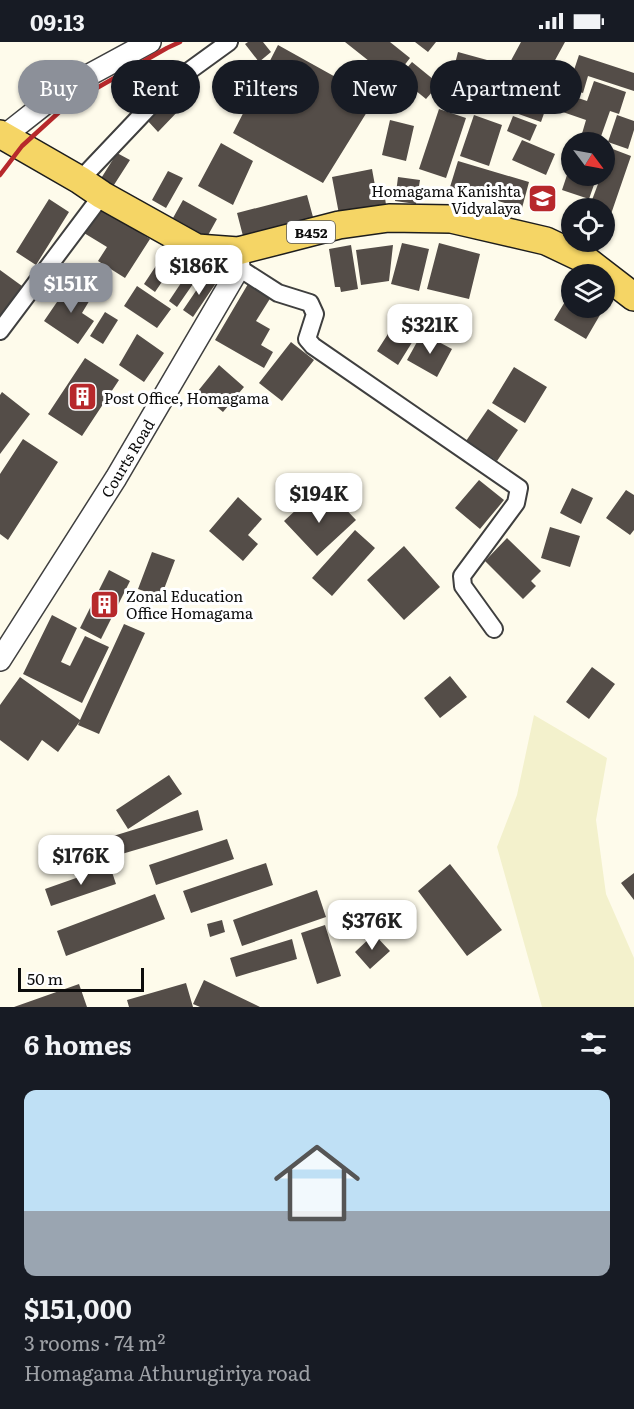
<!DOCTYPE html>
<html lang="en">
<head>
<meta charset="utf-8">
<style>
	body { margin:0; font-family:Literata,serif; background:#242831; color:#f1f3f6; height:100vh; display:flex; flex-direction:column; font-size:22px; white-space:nowrap }
	* { box-sizing:border-box; margin:0 }
	p { font-size:20px; color:#9ea1a6 }
	.icon { flex:none; width:33px; height:33px; fill:none; stroke:currentColor; stroke-width:2; stroke-linecap:round; stroke-linejoin:round }
	.map { position:relative; height:965px; overflow:hidden }
	.drawer { display:flex; flex-direction:column; background:#171b24; flex:1 }
	.drawer>* { flex:none }
	.guide { position:absolute; left:18px; top:18px; width:598px; height:54px; display:flex; gap:12px }
	.needle { width:39px; rotate:122deg }
	.controls { position:absolute; left:561px; top:90px; display:grid; gap:12px }
	.controls a { display:grid; place-items:center; width:54px; height:54px; border-radius:50%; background:#171b24; box-shadow:0 2px 4px #0004; font-size:30px }
	.scale { position:absolute; left:18px; bottom:15px; width:126px; box-sizing:border-box; padding-left:6px; border:3px solid #0c0c0c; border-top:0; font-size:16px; line-height:21px; white-space:nowrap; color:#0c0c0c; -webkit-text-stroke:4px #fff; paint-order:stroke }
	.price { position:absolute; translate:-50% -51px; padding:0 14px; border-radius:12px; background:#fff; color:#222; font-size:20px; line-height:39px; filter:drop-shadow(0 2px 3px #0008) }
	.price::after { content:''; position:absolute; left:50%; top:36px; width:18px; height:14px; margin-left:-9px; background:inherit; clip-path:polygon(0 0,100% 0,50% 100%) }
	.price.on { background:#8c9099; color:#fff }
	ul { padding:0; list-style:none }
	li { display:grid; align-content:center; gap:12px; height:318px; padding:0 24px }
	li span { display:grid; place-items:center; height:186px; border-radius:12px; color:#555 }
	li>.icon { margin-inline-start:auto }
	span .icon { width:108px; height:108px; fill:#fffc; stroke-width:1 }
	li b { font-size:26px }
	h2 { display:flex; justify-content:space-between; align-items:center; height:72px; padding:0 24px; font-size:26px }
	.pill { padding:0 21px; border-radius:27px; background:#171b24; box-shadow:0 2px 4px #0004; font-size:21px; line-height:54px }
	.pill.on { background:#8c9099; color:#fff }
	.status { display:flex; justify-content:space-between; align-items:center; height:42px; padding:0 30px; background:#171b24; direction:ltr }
	.status svg { height:16px; fill:currentColor }
	.map>svg:first-child { display:block }
	.farmland { fill:#f3f1cc }
	.building { fill:#544d48 }
	.lines { fill:none; stroke-linecap:round; stroke-linejoin:round }
	.minor-casing { stroke:#3f3f3f; stroke-width:20 }
	.tertiary-casing { stroke:#3f3f3f; stroke-width:24 }
	.primary-casing { stroke:#1d1d1d; stroke-width:30 }
	.minor { stroke:#fff; stroke-width:16 }
	.tertiary { stroke:#fff; stroke-width:21 }
	.primary { stroke:#f5d565; stroke-width:27 }
	.rail { stroke:#b7282b; stroke-width:4.5 }
	.labels { text-anchor:middle; dominant-baseline:central; stroke-width:6; stroke-linejoin:round; paint-order:stroke }
	.shield { fill:#fff; stroke:#555; stroke-width:1.5 }
	.shield-label { font-size:14px; font-weight:bold; fill:#0c0c0c }
	.poi-label { font-size:15px; fill:#0c0c0c; stroke:#fff; text-anchor:start }
	.street-label { font-size:15px; fill:#0c0c0c; stroke:#fff }
</style>
</head>
<body>
<div class="status"><b>09:13</b><svg viewBox="0 0 49 12"><path d="M0 12V9h3v3zM5 12V6h3v6zM10 12V3h3v9zM15 12V0h3v12zM26 1h20v11H26zM47 4h2v5h-2z"/></svg></div>
<div class="map">
<svg width="634" height="965" viewBox="0 0 634 965">
	<rect width="100%" height="100%" fill="#fefbeb"/>
	<path class="farmland" d="M534,673L607,716L596,778L606,852L634,916V965H542L497,805L517,753Z"/>
	<path class="building" d="M248,0H263L271,10L259,20L245,2Z
		M345,0H390L410,16L393,38Z
		M415,0H436L428,10Z
		M521,0H565L542,42L508,24Z
		M278,3L375,57L323,141L233,91Z
		M458,10L487,18L477,53L449,45Z
		M579,13L634,31V49L588,34L583,51L568,46Z
		M412,20L439,42L426,57L399,35Z
		M493,39L548,60L541,80L485,60Z
		M594,39L626,50L619,72L610,69L599,100L581,95L586,78L557,68L563,51L587,59Z
		M170,55L181,66L158,90L147,78Z
		M439,67L466,76L446,136L419,127Z
		M474,73L502,83L489,124L460,114Z
		M617,73L634,79V88L628,107L608,100Z
		M513,74L537,83L530,99L507,89Z
		M390,78L414,84L406,119L382,113Z
		M522,98L555,112L546,133L512,118Z
		M221,101L253,119L233,163L198,144Z
		M610,106L631,114L610,175L604,173V166H589L601,134H604V123Z
		M117,111L130,118L112,146L100,138Z
		M458,119L529,140L522,166L450,145Z
		M571,121L572,134H597L589,157L562,148Z
		M372,127L376,149L384,148L386,163L339,172L332,135Z
		M168,129L183,136L166,166L152,158Z
		M398,135L420,138L416,162L395,159Z
		M307,153L313,175L243,194L237,171Z
		M49,157L69,170L36,223L16,210Z
		M183,158L217,177L207,195L173,176Z
		M100,165L150,197L125,236L98,219L107,205L84,191Z
		M171,201L183,209L155,250L144,242Z
		M402,201L429,207L419,249L391,242Z
		M439,201L480,212L469,257L427,247Z
		M351,203L358,247L341,250L340,245H335L329,207Z
		M393,203L389,239L361,243L356,208Z
		M195,220L204,226L177,265L169,259Z
		M0,228L22,244L0,274Z
		M206,234L216,241L193,275L183,268Z
		M70,241L91,256L82,271L94,279L78,302L44,279Z
		M248,242L271,255L256,279L270,287L261,303L273,310L264,326L215,298Z
		M137,244L171,267L157,286L124,264Z
		M572,248V266H604L586,297L554,278Z
		M105,270L118,278L103,302L90,294Z
		M395,281L416,294L398,323L377,309Z
		M422,291L452,307L437,335L407,318Z
		M137,292L164,311L144,340L119,323Z
		M291,300L314,318L282,359L259,341Z
		M85,316L119,338L82,394L48,372Z
		M219,323L244,345L223,370L198,349Z
		M514,325L547,345L525,381L492,361Z
		M2,350L30,372L0,412V353Z
		M488,367L518,388L497,419L466,399Z
		M23,397L58,420L8,498L0,492V432Z
		M479,438L504,458L480,487L455,466Z
		M572,446L593,456L581,482L560,471Z
		M626,448L634,453V488L630,493L606,476Z
		M312,453L328,470L339,460L356,478L317,514L284,479Z
		M238,455L262,477L248,493L258,502L243,519L209,489Z
		M550,485L580,494L570,525L541,516Z
		M355,488L375,506L332,554L312,536Z
		M507,496L541,529L531,539L536,544L523,557L485,519Z
		M404,504L440,545L404,578L367,538Z
		M152,510L175,518L161,555L138,547Z
		M109,528L130,539L101,597L80,586Z
		M52,573L77,586L61,620L70,624L85,594L109,605L82,661L23,632Z
		M124,582L145,591L99,692L78,683L80,679L58,710L42,698L28,719L0,698V663L20,635L80,678Z
		M592,625L615,642L589,677L566,660Z
		M450,634L467,655L440,676L424,656Z
		M169,733L182,752L128,787L116,768Z
		M198,768L203,788L115,814L110,795Z
		M227,797L234,817L156,843L149,823Z
		M266,821L273,843L191,871L183,849Z
		M450,822L502,888L467,914L418,849Z
		M110,824L116,842L51,864L45,847Z
		M634,831V858L621,841Z
		M317,848L326,875L242,904L233,878Z
		M155,852L165,877L66,914L57,889Z
		M222,878L225,890L210,895L207,882Z
		M325,883L341,934L317,942L301,891Z
		M374,892L390,909L370,927L355,910Z
		M292,897L297,917L236,935L230,916Z
		M204,938L260,965H200L193,962Z
		M186,941L193,965H129L127,958Z
		M79,942L87,965H14Z"/>
	<g class="lines">
		<defs>
			<path id="minor" d="M80,138L171,42L229,0
				M239,226L278,251L310,261L315,272L307,297L313,304L519,446L516,461L462,534L463,544L494,587
				M0,289L102,153"/>
			<path id="tertiary" d="M4,94L65,46L150,0
				M0,618L116,436L239,226L238,209"/>
			<path id="primary" d="M0,92L80,138L102,153L197,206L238,209L339,183L389,176L451,177L546,199L586,218L634,255"/>
		</defs>
		<use href="#minor" class="minor-casing"/>
		<use href="#tertiary" class="tertiary-casing"/>
		<use href="#primary" class="primary-casing"/>
		<use href="#minor" class="minor"/>
		<use href="#tertiary" class="tertiary"/>
		<use href="#primary" class="primary"/>
		<path class="rail" d="M0,133L22,104L67,63L167,6L180,0"/>
	</g>
	<defs>
		<symbol id="school-square" viewBox="-11 -11 22 22"><rect x="-9" y="-9" width="18" height="18" rx="4" fill="#b7282b" stroke="#fff"/><path d="M0-5L7-2L0 1L-7-2ZM-4 1L0 2.5L4 1V4Q0 6-4 4Z" fill="#fff"/></symbol>
		<symbol id="building-square" viewBox="-11 -11 22 22"><rect x="-9" y="-9" width="18" height="18" rx="4" fill="#b7282b" stroke="#fff"/><path d="M-4-6H4V6H1V3H-1V6H-4ZM-2.5-4.3h1.7v1.8h-1.7ZM.8-4.3h1.7v1.8H.8ZM-2.5-1h1.7V.8h-1.7ZM.8-1h1.7V.8H.8Z" fill="#fff"/></symbol>
	</defs>
	<g fill-rule="evenodd">
		<use href="#school-square" x="526" y="140" width="33" height="33"/>
		<use href="#building-square" x="66" y="338" width="33" height="33"/>
		<use href="#building-square" x="88" y="546" width="33" height="33"/>
	</g>
	<g class="labels">
		<rect class="shield" x="287" y="179" width="48" height="22" rx="4.5"/>
		<g class="shield-label">
			<text x="311" y="190">B452</text>
		</g>
		<g class="poi-label">
			<text x="521" y="148" text-anchor="end">Homagama Kanishta<tspan x="521" dy="17">Vidyalaya</tspan></text>
			<text x="104" y="355">Post Office, Homagama</text>
			<text x="126" y="553">Zonal Education<tspan x="126" dy="17">Office Homagama</tspan></text>
		</g>
		<g class="street-label">
			<text transform="translate(127 416) rotate(-59)">Courts Road</text>
		</g>
	</g>
</svg>
<div class="controls">
<a><svg class="needle" viewBox="-14 -14 28 28"><path d="M0-13l5 13h-10z" fill="#e53935"/><path d="M0 13l5-13h-10z" fill="#9ea1a6"/></svg></a>
<a><svg class="icon" aria-label="locate" viewBox="0 0 24 24"><circle cx="12" cy="12" r="6"/><path d="M12 2v4M12 18v4M2 12h4M18 12h4"/></svg></a>
<a><svg class="icon" aria-label="layers" viewBox="0 0 24 24"><path d="M12 4l9 5-9 5-9-5zM3 14l9 5 9-5"/></svg></a>
</div>
<div class="scale">50 m</div>
<b class="price" style="left:199px;top:254px">$186K</b>
<b class="price on" style="left:71px;top:272px">$151K</b>
<b class="price" style="left:430px;top:313px">$321K</b>
<b class="price" style="left:319px;top:482px">$194K</b>
<b class="price" style="left:81px;top:844px">$176K</b>
<b class="price" style="left:372px;top:909px">$376K</b>
<div class="guide">
<a class="pill on">Buy</a>
<a class="pill">Rent</a>
<a class="pill">Filters</a>
<a class="pill">New</a>
<a class="pill">Apartment</a>
</div>
</div>
<section class="drawer">
<h2>6 homes<svg class="icon" aria-label="filters" viewBox="0 0 24 24"><path d="M4 7h16M4 17h16"/><circle cx="9" cy="7" r="2"/><circle cx="15" cy="17" r="2"/></svg></h2>
<ul>
<li><span style="background:linear-gradient(#bfe0f5 65%,#9aa5b1 0)"><svg class="icon" aria-label="home" viewBox="0 0 24 24"><path d="M3 11l9-7 9 7M6 9v11h12V9"/></svg></span><div><b>$151,000</b><p>3 rooms · 74 m²</p><p>Homagama Athurugiriya road</p></div></li>
</ul>
</section>
</body>
</html>
